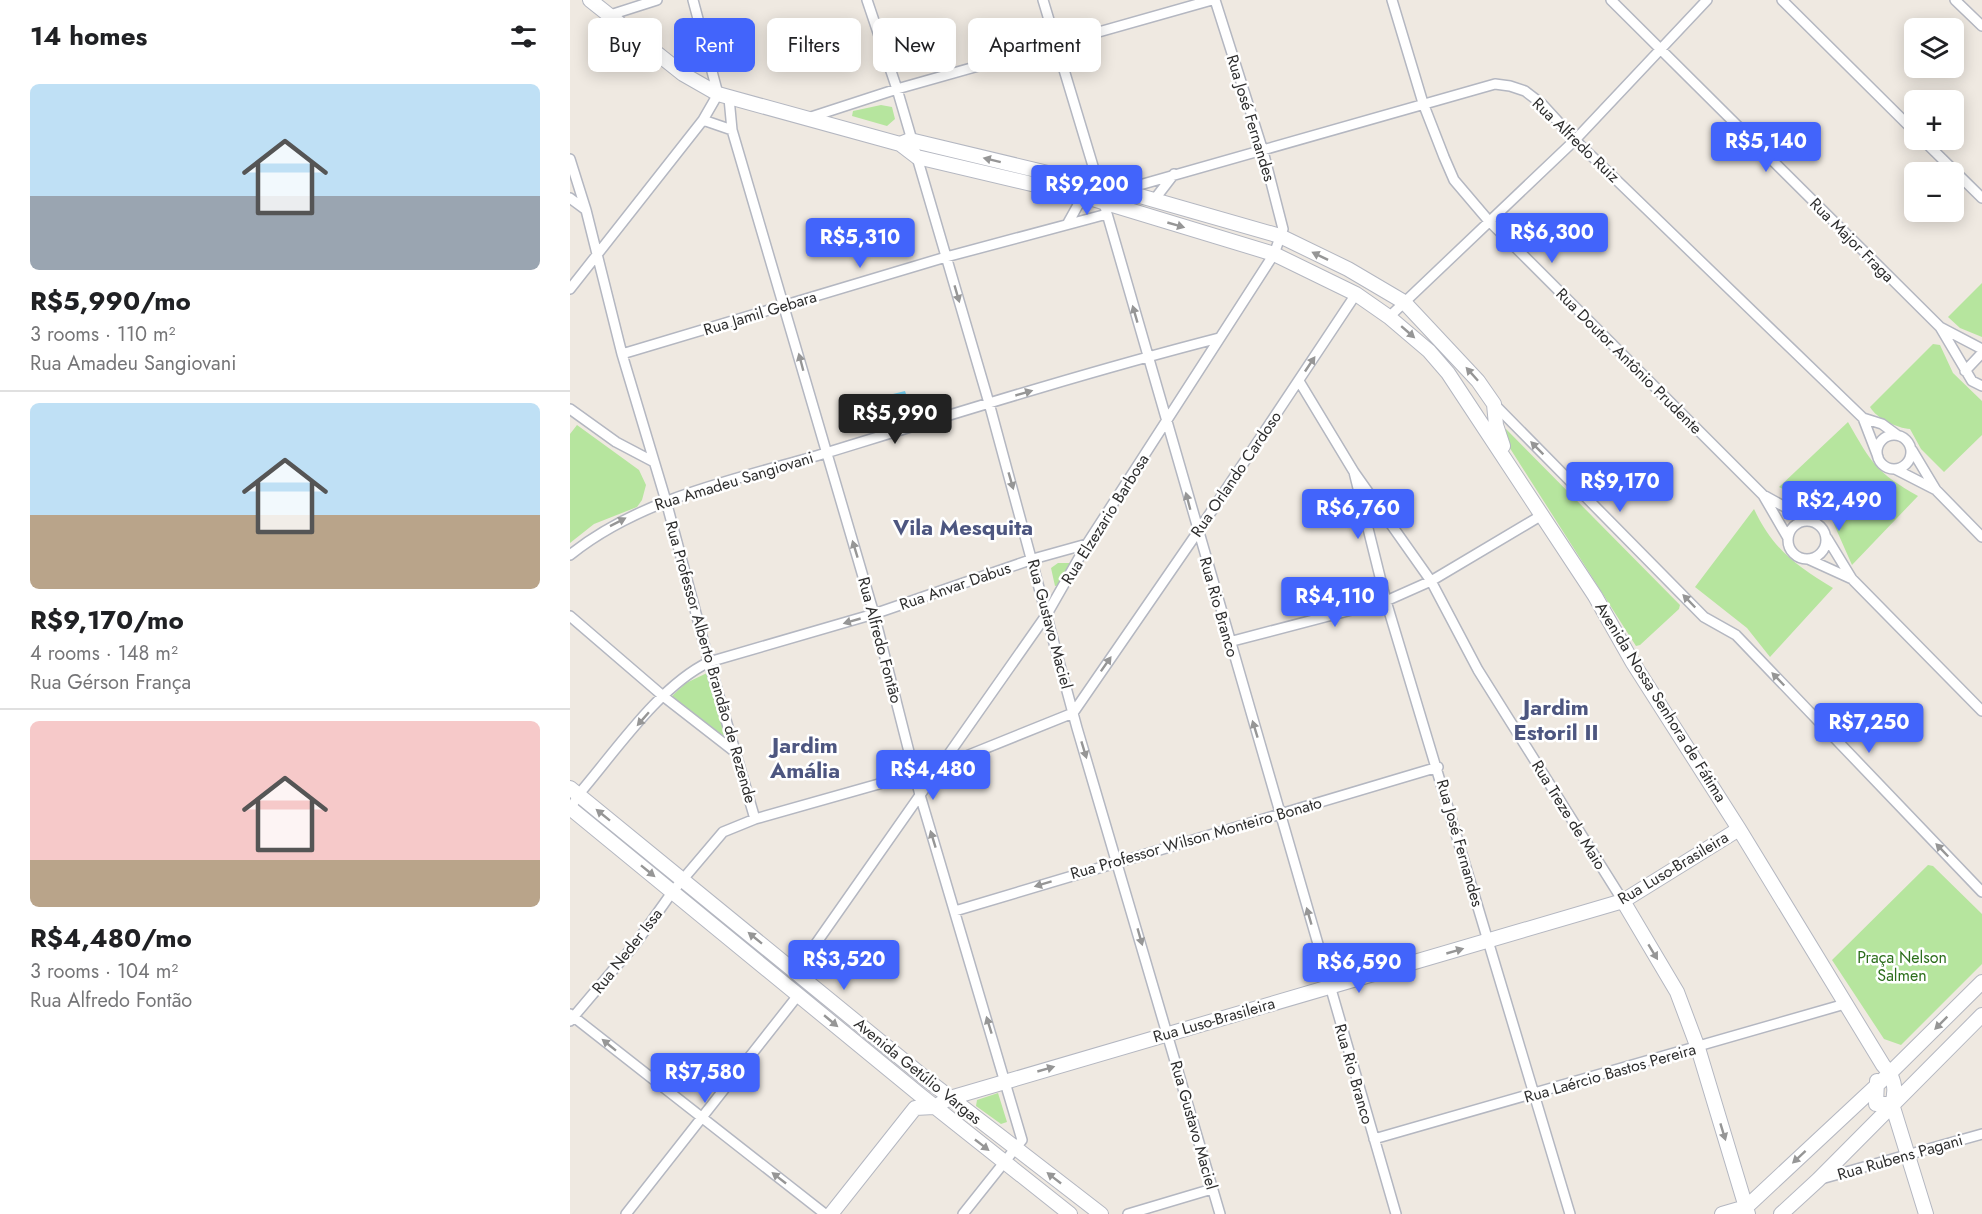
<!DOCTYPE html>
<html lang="en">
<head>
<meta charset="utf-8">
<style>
	body { margin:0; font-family:Jost,sans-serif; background:#f6f6f6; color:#202124; height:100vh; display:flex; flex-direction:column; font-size:22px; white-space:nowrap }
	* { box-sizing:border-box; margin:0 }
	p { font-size:20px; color:#757577 }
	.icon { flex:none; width:33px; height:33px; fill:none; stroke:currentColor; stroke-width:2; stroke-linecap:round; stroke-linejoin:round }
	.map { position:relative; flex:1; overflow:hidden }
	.drawer { display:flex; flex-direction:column; background:#fff; width:570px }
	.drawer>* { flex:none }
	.hud { position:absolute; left:18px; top:18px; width:570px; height:54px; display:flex; gap:12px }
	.tools { position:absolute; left:1334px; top:18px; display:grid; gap:12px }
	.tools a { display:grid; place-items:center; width:60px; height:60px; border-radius:9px; background:#fff; box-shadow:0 3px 15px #0003; font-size:30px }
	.price { position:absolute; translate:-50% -51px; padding:0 14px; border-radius:6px; background:#4264fb; color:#fff; font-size:20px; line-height:39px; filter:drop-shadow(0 2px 3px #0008) }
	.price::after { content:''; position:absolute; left:50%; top:36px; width:18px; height:14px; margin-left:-9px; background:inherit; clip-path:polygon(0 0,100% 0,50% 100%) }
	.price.current { background:#222; color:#fff }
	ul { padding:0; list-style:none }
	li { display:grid; align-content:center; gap:12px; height:318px; padding:0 30px }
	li+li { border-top:2px solid #e0e0e0 }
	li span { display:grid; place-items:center; height:186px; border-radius:9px; color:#555 }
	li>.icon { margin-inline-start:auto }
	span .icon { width:108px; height:108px; fill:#fffc; stroke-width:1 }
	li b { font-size:26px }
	h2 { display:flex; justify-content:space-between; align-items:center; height:72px; padding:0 30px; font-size:26px }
	.tag { padding:0 21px; border-radius:9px; background:#fff; box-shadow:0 3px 15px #0003; font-size:21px; line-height:54px }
	.tag.current { background:#4264fb; color:#fff }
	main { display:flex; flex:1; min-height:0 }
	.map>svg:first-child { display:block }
	.green { fill:#b6e59e }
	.water { fill:#75cff0 }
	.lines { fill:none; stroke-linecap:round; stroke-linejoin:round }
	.street-casing { stroke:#b4b7c1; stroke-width:12 }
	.secondary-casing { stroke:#b4b7c1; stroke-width:16 }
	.street { stroke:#fff; stroke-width:9 }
	.secondary { stroke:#fff; stroke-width:14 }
	.oneway { fill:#969696 }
	.labels { text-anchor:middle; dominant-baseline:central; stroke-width:5; stroke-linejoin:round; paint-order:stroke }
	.street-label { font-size:16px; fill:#2e2e2e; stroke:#fff }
	.park-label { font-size:16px; fill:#2c6e1b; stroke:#fff }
	.district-label { font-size:22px; font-weight:bold; fill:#4d5680; stroke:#fff }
</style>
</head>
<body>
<main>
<section class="drawer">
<h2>14 homes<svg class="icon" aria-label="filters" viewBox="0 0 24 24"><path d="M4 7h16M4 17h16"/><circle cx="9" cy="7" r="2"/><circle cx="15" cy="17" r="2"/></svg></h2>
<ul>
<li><span style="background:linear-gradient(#bfe0f5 60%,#9aa5b1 0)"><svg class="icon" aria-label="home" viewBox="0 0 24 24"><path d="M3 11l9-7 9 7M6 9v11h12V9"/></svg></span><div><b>R$5,990/mo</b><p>3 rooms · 110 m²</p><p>Rua Amadeu Sangiovani</p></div></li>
<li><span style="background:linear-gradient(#bfe0f5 60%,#b9a48a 0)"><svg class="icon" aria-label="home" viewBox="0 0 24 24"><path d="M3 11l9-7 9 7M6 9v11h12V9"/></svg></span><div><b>R$9,170/mo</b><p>4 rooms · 148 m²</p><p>Rua Gérson França</p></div></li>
<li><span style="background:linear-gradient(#f6c9c9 75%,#b9a48a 0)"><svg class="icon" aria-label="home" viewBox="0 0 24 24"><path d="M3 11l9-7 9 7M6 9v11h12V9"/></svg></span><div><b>R$4,480/mo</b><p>3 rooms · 104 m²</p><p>Rua Alfredo Fontão</p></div></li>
</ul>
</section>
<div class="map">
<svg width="1412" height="1214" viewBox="0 0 1412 1214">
	<rect width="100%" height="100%" fill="#efe9e1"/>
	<path class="green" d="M311,105L322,107L325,119L317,126L282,116L283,111Z
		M1412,283V337L1390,328L1378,317Z
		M1363,344L1370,345L1383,373L1412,401V435L1374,472L1351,449L1340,429C1327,428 1307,419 1300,407Z
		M1278,422C1302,464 1306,472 1348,496L1282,565L1259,513L1209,487Z
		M7,425L69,470L76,485L72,500L67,507L24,524L0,543V434Z
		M936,429L1110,605L1109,609L1070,645L1066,646L936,442L932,433Z
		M1184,509C1203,549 1225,565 1263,588L1200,657L1177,628L1125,587Z
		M488,563H501L490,585L485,586L481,568Z
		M137,673L156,739L102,696L116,683Z
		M1358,865L1363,866L1412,914V964L1331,1045L1314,1039L1262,960Z
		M428,1093L437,1122L431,1124L406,1106L407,1100Z"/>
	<path class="water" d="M335,391L339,403L319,409L315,396Z"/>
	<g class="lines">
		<defs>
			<path id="street" d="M297,0L327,89L419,403L507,728L650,1214
				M473,0L529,186L826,1214
				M822,0L853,103L874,157L884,180L918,220L1193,495L1218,538
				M1041,0L1370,327L1402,381L1412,386
				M1212,0L1344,131
				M1385,0L1412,26
				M37,16L87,0
				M159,98L162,130L304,614L350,795L452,1140L393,1214
				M241,117L327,89L642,0
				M133,120L162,130
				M1353,140L1412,198
				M0,159L16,210L52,354L96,501L139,662L185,819
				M552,190L925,84L940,86L955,91L972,104L1005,140L1293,418L1308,457
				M0,198L16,210
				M584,200L604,174
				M498,223L513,196
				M0,289L133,120L148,94L123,0
				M819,317L1005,140L1137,0
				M1370,327L1412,349
				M52,354L376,257L537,214
				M1395,371L1412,353
				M729,381L784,472L861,581L908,670L1053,901
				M925,405L1134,617L1166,635L1412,892
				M0,409L46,442L84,462
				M1293,418L1312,424L1327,435
				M1307 452a17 17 0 1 1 34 0a17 17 0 1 1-34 0Z
				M1325,469L1366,490L1342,450
				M784,472L816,601L1000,1214
				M1366,490L1412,537
				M1195,496L1215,507L1233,521
				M1218 540a19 19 0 1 1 38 0a19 19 0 1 1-38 0Z
				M1257,538L1282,579L1412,711
				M0,555C72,497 169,479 256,453C386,413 517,372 649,338
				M1238,559L1282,579
				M0,616L93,696L165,752
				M659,642L816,601L861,581L972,515
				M0,810L8,795C45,752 89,686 139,662L304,614L463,559L517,544
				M385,911L868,767
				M226,972L477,614L517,544L704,254L713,229L693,151L645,0
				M0,1014L255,1214
				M0,1021L66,943L103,891L153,832L185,819L369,767L503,713L627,533L786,294
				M804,1139L1275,1004
				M1251,1179L1412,1134
				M56,1214L229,994
				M558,1214L642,1189"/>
			<path id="secondary" d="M20,0L113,74L148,94L330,144L347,157L513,196L704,254L786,294L819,317L859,351L878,373L1025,596L1063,663L1169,829L1313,1065C1324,1077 1327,1088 1322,1104
				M330,144L340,140L549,190L710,236L778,269L834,302L908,381L924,404L926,425L933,446
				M0,788L360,1082L531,1214
				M0,808L350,1095L500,1214
				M1053,901L1107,992L1128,1048L1178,1214
				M1307,1081L1306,1104H1322
				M1322,1104L1356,1214
				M1171,1212L1320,1073L1412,982
				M261,1214L345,1108L364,1107L380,1098L1053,901L1169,829
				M1152,1214L1176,1207
				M1211,1214L1248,1180L1412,1015"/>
		</defs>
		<use href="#street" class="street-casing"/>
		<use href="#secondary" class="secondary-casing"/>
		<use href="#street" class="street"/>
		<use href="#secondary" class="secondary"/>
	</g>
	<defs><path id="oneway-solid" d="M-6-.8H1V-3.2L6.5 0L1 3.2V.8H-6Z" transform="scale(1.5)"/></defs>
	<g class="oneway">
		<use href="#oneway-solid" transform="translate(422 160) rotate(-166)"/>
		<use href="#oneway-solid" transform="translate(606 225) rotate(16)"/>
		<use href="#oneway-solid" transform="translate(750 256) rotate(-154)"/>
		<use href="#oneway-solid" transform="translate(387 294) rotate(74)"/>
		<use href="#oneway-solid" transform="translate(565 314) rotate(-106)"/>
		<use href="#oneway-solid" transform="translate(838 332) rotate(41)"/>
		<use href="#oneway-solid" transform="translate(231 362) rotate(-105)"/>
		<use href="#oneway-solid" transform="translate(740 364) rotate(-56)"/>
		<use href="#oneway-solid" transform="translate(902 374) rotate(-132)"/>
		<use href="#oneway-solid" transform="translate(454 393) rotate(-16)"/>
		<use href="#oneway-solid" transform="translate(967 448) rotate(-135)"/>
		<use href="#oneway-solid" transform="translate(441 481) rotate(74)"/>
		<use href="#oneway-solid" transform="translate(618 501) rotate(-105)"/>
		<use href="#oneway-solid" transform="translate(48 522) rotate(-27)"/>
		<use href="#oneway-solid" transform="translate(285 549) rotate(-107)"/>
		<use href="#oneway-solid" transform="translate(1119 601) rotate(-134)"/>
		<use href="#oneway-solid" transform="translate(282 621) rotate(164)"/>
		<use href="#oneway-solid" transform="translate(536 664) rotate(-55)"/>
		<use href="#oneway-solid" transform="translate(1208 679) rotate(-134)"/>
		<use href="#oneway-solid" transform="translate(73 719) rotate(131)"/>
		<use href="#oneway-solid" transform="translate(685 729) rotate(-107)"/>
		<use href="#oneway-solid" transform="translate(514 750) rotate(73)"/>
		<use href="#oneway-solid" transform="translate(33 815) rotate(-141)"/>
		<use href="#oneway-solid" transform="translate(363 839) rotate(-107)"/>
		<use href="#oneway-solid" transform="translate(1372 850) rotate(-134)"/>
		<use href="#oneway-solid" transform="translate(78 871) rotate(39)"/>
		<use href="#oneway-solid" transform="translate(473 884) rotate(163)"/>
		<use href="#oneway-solid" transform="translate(739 916) rotate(-106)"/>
		<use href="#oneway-solid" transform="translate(570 937) rotate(74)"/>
		<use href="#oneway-solid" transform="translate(185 938) rotate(-141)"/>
		<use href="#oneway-solid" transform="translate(885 951) rotate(-16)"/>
		<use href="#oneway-solid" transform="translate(1083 952) rotate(59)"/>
		<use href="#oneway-solid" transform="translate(261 1021) rotate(40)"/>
		<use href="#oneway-solid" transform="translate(1371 1023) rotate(135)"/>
		<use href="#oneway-solid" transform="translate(419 1025) rotate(-107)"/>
		<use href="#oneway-solid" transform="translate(39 1045) rotate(-141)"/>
		<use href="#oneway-solid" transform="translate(476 1069) rotate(-16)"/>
		<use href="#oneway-solid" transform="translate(1153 1132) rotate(73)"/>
		<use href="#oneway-solid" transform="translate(412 1145) rotate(38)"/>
		<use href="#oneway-solid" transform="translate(1229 1157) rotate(137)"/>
		<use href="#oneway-solid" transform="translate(209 1178) rotate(-142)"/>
		<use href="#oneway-solid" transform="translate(484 1178) rotate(-142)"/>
	</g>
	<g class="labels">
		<g class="street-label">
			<text transform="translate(681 118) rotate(73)">Rua José Fernandes</text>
			<text transform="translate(1006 140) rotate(44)">Rua Alfredo Ruiz</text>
			<text transform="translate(1282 240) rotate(45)">Rua Major Fraga</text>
			<text transform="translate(190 313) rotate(-17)">Rua Jamil Gebara</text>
			<text transform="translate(1059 361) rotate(45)">Rua Doutor Antônio Prudente</text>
			<text transform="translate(666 474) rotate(-56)">Rua Orlando Cardoso</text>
			<text transform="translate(164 481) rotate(-17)">Rua Amadeu Sangiovani</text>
			<text transform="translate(535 519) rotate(-58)">Rua Elzezario Barbosa</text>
			<text transform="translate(385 586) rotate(-19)">Rua Anvar Dabus</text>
			<text transform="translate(649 607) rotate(74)">Rua Rio Branco</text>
			<text transform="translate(480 624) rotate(75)">Rua Gustavo Maciel</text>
			<text transform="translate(310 640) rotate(75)">Rua Alfredo Fontão</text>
			<text transform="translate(141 662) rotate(74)">Rua Professor Alberto Brandão de Rezende</text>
			<text transform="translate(1091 702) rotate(58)">Avenida Nossa Senhora de Fátima</text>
			<text transform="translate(999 815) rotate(58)">Rua Treze de Maio</text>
			<text transform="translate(626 838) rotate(-16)">Rua Professor Wilson Monteiro Bonato</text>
			<text transform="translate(890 843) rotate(74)">Rua José Fernandes</text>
			<text transform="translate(1103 868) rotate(-31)">Rua Luso-Brasileira</text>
			<text transform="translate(57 951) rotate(-52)">Rua Neder Issa</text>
			<text transform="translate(644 1020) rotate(-16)">Rua Luso-Brasileira</text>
			<text transform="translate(348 1071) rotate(39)">Avenida Getúlio Vargas</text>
			<text transform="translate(1040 1073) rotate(-16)">Rua Laércio Bastos Pereira</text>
			<text transform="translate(784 1074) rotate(74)">Rua Rio Branco</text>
			<text transform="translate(624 1125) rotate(74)">Rua Gustavo Maciel</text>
			<text transform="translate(1330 1157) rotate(-16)">Rua Rubens Pagani</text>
		</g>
		<g class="park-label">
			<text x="1332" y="957">Praça Nelson<tspan x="1332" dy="18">Salmen</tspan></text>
		</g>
		<g class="district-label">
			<text x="393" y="527">Vila Mesquita</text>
			<text x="986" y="707">Jardim<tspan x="986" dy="25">Estoril II</tspan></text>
			<text x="235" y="745">Jardim<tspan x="235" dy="25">Amália</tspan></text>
		</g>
	</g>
</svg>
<div class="tools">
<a><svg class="icon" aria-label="layers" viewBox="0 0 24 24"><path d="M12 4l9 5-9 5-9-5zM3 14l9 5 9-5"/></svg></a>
<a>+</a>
<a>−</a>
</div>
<b class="price" style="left:1196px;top:173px">R$5,140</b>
<b class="price" style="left:517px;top:216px">R$9,200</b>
<b class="price" style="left:982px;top:264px">R$6,300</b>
<b class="price" style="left:290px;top:269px">R$5,310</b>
<b class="price current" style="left:325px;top:445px">R$5,990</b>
<b class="price" style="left:1050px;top:513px">R$9,170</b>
<b class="price" style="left:1269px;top:532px">R$2,490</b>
<b class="price" style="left:788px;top:540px">R$6,760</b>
<b class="price" style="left:765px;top:628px">R$4,110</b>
<b class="price" style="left:1299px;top:754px">R$7,250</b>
<b class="price" style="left:363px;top:801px">R$4,480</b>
<b class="price" style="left:274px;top:991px">R$3,520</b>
<b class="price" style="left:789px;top:994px">R$6,590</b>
<b class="price" style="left:135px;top:1104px">R$7,580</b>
<div class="hud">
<a class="tag">Buy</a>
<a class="tag current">Rent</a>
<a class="tag">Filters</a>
<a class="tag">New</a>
<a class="tag">Apartment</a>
</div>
</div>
</main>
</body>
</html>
